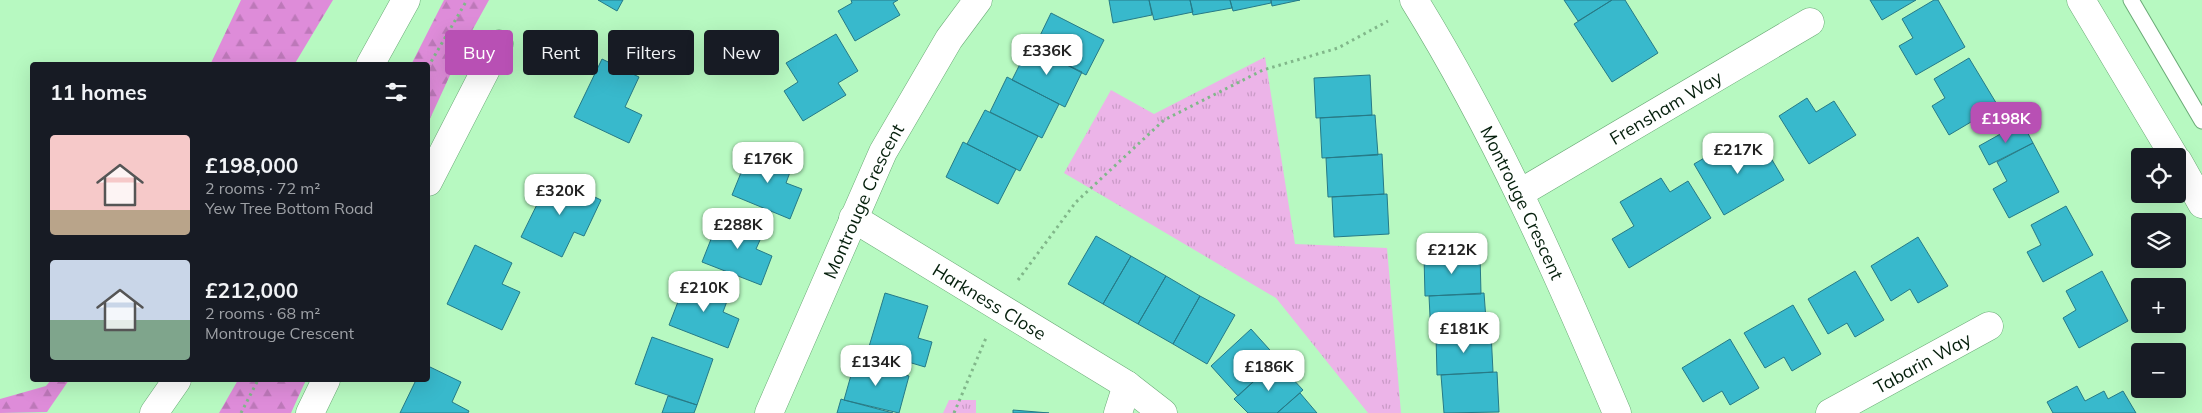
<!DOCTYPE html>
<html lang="en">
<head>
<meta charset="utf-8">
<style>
	body { margin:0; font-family:Mulish,sans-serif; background:#242831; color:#f1f3f6; height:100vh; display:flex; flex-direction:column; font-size:19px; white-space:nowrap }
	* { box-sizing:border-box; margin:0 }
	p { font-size:16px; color:#9ea1a6 }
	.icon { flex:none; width:28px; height:28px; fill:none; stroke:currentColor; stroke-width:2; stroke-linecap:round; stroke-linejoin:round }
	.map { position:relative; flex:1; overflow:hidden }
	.details { position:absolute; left:30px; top:62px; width:400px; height:320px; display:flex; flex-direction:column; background:#171b24; border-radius:5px; box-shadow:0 5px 20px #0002 }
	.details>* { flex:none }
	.hud { position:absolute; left:445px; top:30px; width:475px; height:45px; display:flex; gap:10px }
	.tools { position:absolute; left:2131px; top:148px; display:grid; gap:10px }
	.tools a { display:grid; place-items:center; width:55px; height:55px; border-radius:5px; background:#171b24; box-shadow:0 5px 20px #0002; font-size:25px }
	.price { position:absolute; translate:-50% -42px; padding:0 11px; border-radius:10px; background:#fff; color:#222; font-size:16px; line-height:32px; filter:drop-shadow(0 1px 2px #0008) }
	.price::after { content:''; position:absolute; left:50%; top:30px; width:15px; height:11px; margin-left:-8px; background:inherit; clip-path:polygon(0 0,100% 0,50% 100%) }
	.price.active { background:#b850b4; color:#fff }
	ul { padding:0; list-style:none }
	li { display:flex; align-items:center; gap:15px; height:125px; padding:0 20px }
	li span { display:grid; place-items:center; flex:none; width:140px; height:100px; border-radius:5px; color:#555 }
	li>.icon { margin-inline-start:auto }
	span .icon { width:60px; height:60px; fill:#fffc; stroke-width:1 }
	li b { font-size:21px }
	h2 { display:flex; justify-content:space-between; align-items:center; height:60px; padding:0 20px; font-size:21px }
	.tag { padding:0 18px; border-radius:5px; background:#171b24; box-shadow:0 5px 20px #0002; font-size:18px; line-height:45px }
	.tag.active { background:#b850b4; color:#fff }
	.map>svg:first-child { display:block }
	.grass { fill:url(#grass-tufts) }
	.forest { fill:url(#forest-firs) }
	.building { fill:#38b9cc; stroke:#267a87 }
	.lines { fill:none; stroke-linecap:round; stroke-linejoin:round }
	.lane-casing { stroke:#6bab77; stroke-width:17 }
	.street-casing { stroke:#6bab77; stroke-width:29 }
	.secondary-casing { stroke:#6bab77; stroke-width:29 }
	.highway-casing { stroke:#6bab77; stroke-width:29 }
	.path { stroke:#81b78a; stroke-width:3; stroke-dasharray:2.5 4; stroke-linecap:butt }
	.lane { stroke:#fff; stroke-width:15 }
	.street { stroke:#fff; stroke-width:28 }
	.secondary { stroke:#fff; stroke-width:28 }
	.highway { stroke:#fff; stroke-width:28 }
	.labels { text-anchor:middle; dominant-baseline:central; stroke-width:4.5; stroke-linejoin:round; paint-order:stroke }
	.street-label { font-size:18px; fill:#051f0c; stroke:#b7f9c1 }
</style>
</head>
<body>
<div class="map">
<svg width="2202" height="413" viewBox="0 0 2202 413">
	<defs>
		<pattern id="grass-tufts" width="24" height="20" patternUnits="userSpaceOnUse" patternTransform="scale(1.25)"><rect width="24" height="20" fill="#ecb4e8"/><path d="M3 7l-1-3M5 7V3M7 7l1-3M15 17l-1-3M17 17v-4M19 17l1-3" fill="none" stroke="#c99ac6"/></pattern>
		<pattern id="forest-firs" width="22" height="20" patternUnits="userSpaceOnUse" patternTransform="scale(1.25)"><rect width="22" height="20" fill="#de8cd9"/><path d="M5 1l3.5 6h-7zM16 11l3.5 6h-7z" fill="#bd78b9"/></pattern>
	</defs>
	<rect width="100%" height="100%" fill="#b7f9c1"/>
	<path class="grass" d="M1265,57L1295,244L1387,248L1401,413H1368L1276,298L1064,173L1111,90L1154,114Z
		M949,400H976V413H943Z"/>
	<path class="forest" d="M241,0H333L294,65H210Z
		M444,0H489L463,47L428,123V65H411Z
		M51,380H69L47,412L0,413V399L46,386Z
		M238,380H306L291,413H219Z"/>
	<path class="building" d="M598,0H623L617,11Z
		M851,0H898L893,3L900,15L855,41L838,11L852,3Z
		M1109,0H1149L1152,15L1113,23Z
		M1149,0H1190L1193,12L1154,20Z
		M1190,0H1230L1232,8L1193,15Z
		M1230,0H1271V3L1233,11Z
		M1271,0H1300L1272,6Z
		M1564,0H1612L1578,21Z
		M1612,0H1625L1658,53L1612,82L1574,24Z
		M1870,0H1916L1882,20Z
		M1934,0H1938L1965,47L1916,75L1899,46L1913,38L1902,19Z
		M1051,13L1104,40L1086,75L1034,48Z
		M836,34L858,71L838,83L846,95L803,121L784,91L798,82L786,63Z
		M1029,46L1082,72L1065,107L1012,80Z
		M1969,58L1998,106L1949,135L1932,106L1945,98L1934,79Z
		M602,59L639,77L625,107L642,115L629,143L574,117Z
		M1370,75L1372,115L1316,118L1314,78Z
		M1007,77L1059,104L1042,138L990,112Z
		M1807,98L1816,112L1834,101L1856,135L1809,164L1779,116Z
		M985,110L1038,136L1020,171L967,144Z
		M1375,115L1378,155L1322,158L1320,118Z
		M2022,122L2033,143L1989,165L1979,146Z
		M1735,140L1743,154L1762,143L1784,180L1724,215L1694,164Z
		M963,142L1016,169L998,204L946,177Z
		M2033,143L2059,192L2009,218L1993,189L2007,181L1997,162Z
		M751,148L793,164L786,183L802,189L790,219L732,195Z
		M1382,154L1384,194L1328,197L1326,158Z
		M551,176L601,200L584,236L574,232L562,257L521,237Z
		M1661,178L1670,192L1688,181L1711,218L1629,268L1612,239L1634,226L1620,202Z
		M1387,194L1389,234L1334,237L1332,197Z
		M2066,206L2093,255L2043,282L2027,252L2041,245L2031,225Z
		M721,214L764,231L756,249L772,256L761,285L702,262Z
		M1096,236L1131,256L1103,304L1068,284Z
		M1918,237L1948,286L1918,303L1910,289L1891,301L1871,266Z
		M475,245L512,263L502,284L520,292L502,330L447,304Z
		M1480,254L1481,294L1425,296L1424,256Z
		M1131,256L1166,276L1138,324L1103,304Z
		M1855,271L1884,320L1855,337L1847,323L1828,334L1808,299Z
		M2102,271L2128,321L2079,348L2063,318L2076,310L2066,291Z
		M688,276L730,293L723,312L739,319L728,348L669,325Z
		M1166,276L1200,296L1173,344L1138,324Z
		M885,293L928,306L918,338L932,342L925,367L868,350Z
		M1484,293L1487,333L1431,336L1429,296Z
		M1200,296L1235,315L1207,364L1173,344Z
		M1793,305L1821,354L1792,371L1784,357L1765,368L1744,333Z
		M1251,329L1278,359L1238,396L1211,366Z
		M1491,332L1493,372L1437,375L1436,336Z
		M652,337L713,359L697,405L635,384Z
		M1730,339L1759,388L1730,405L1722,391L1703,402L1682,368Z
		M855,361L909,376L899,413L844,400Z
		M1276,361L1303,390L1277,413H1248L1234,399Z
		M428,366L461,382L452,402L469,411L468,413H400L416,380H428Z
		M1497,372L1499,412L1444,413L1441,375Z
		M2077,386L2085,401L2104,391L2108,399L2123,391L2136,413H2053L2047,402Z
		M1300,393L1317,413H1277Z
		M668,396L697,405L694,413H662Z
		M841,399L844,400L893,413H837Z
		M1013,410L1049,413H1013Z"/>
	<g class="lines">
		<defs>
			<path id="lane" d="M2131,0L2202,121"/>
			<g id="street">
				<path id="s1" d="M1414,0C1495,131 1557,271 1617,413"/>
				<path d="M428,182L499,44"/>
				<path id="s2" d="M1520,193L1810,22"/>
				<path id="s3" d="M853,218L1127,385L1163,413"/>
				<path d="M310,413L326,380"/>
				<path id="s4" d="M769,413L883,152L949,39L978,0"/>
				<path d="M1118,413L1127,385"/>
				<path id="s5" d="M1830,413L1989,326"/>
			</g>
			<path id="secondary" d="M2081,0L2174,156
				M2178,161L2202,204"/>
			<path id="highway" d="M370,65L406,0
				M154,413L177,380"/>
		</defs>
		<use href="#lane" class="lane-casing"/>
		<use href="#street" class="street-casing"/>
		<use href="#secondary" class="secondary-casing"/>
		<use href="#highway" class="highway-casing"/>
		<path class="path" d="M428,67L467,0
			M1018,280L1076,202L1164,120L1263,70L1338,48L1388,21
			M241,413L258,380
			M954,413L986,338"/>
		<use href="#lane" class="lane"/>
		<use href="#street" class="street"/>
		<use href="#secondary" class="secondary"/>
		<use href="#highway" class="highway"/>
	</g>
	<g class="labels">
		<g class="street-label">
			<text stroke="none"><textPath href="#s2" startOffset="169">Frensham Way</textPath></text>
			<text stroke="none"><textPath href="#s4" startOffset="232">Montrouge Crescent</textPath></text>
			<text stroke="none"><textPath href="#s1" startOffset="230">Montrouge Crescent</textPath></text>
			<text stroke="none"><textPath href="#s3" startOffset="160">Harkness Close</textPath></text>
			<text stroke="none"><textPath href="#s5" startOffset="105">Tabarin Way</textPath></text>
		</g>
	</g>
</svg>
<div class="tools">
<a><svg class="icon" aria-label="locate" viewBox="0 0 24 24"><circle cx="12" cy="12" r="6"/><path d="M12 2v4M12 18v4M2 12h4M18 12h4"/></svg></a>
<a><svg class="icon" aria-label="layers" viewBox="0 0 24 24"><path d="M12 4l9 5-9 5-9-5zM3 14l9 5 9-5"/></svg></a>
<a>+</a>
<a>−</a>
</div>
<b class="price" style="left:1047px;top:76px">£336K</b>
<b class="price active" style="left:2006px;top:144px">£198K</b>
<b class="price" style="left:1738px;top:175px">£217K</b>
<b class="price" style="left:768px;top:184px">£176K</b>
<b class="price" style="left:560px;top:216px">£320K</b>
<b class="price" style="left:738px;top:250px">£288K</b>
<b class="price" style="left:1452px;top:275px">£212K</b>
<b class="price" style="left:704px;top:313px">£210K</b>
<b class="price" style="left:1464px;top:354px">£181K</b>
<b class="price" style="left:876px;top:387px">£134K</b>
<b class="price" style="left:1269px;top:392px">£186K</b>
<div class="hud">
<a class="tag active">Buy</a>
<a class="tag">Rent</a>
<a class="tag">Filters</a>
<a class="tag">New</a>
</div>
<section class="details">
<h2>11 homes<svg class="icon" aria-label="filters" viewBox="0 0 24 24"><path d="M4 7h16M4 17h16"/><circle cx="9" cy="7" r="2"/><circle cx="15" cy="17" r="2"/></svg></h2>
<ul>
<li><span style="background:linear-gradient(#f6c9c9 75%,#b9a48a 0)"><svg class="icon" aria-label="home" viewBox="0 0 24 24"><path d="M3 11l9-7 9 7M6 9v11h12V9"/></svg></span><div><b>£198,000</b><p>2 rooms · 72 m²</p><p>Yew Tree Bottom Road</p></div></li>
<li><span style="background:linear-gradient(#c9d6e8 60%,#7fa58c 0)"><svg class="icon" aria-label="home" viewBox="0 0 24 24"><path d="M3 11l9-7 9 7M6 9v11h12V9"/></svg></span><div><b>£212,000</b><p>2 rooms · 68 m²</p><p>Montrouge Crescent</p></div></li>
</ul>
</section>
</div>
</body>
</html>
